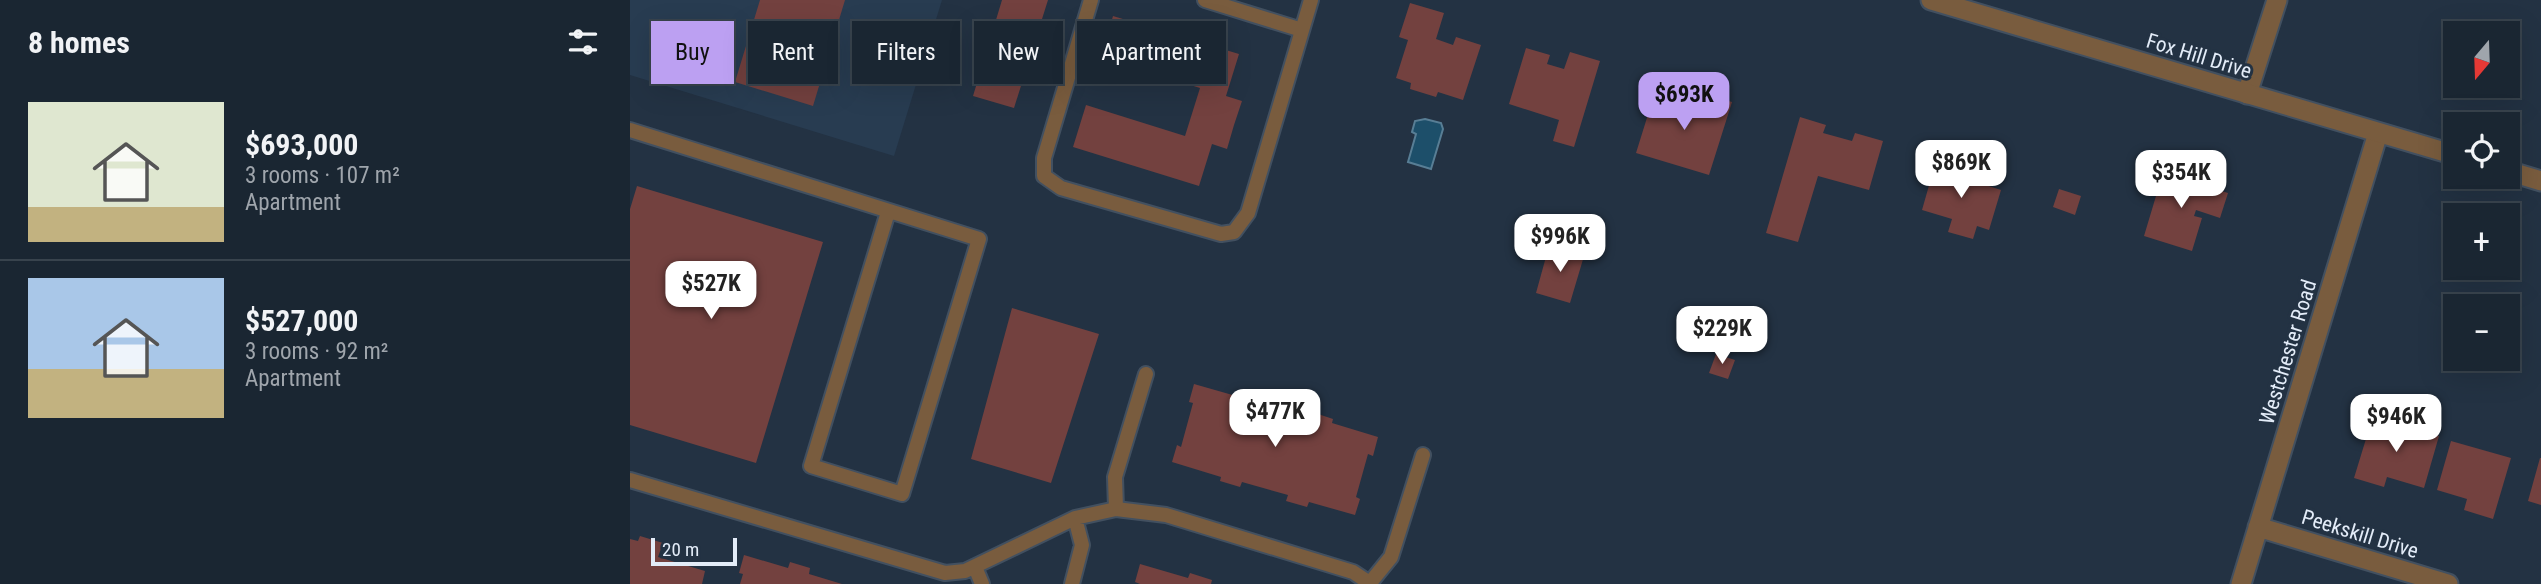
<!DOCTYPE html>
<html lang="en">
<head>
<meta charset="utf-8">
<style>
	body { margin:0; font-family:"Roboto Condensed",sans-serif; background:#232e3a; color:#f1f3f6; height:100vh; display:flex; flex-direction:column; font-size:26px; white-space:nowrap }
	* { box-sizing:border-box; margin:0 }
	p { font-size:23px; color:#9fa5ac }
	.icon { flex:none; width:38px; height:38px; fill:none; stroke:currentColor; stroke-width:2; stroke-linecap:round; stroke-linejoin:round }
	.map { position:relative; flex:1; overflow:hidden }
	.details { display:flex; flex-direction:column; background:#1a2632; width:630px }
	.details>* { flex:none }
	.hud { position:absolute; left:21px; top:21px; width:665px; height:63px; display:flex; gap:14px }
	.needle { width:46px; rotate:199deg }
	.tools { position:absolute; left:1813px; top:21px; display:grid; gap:14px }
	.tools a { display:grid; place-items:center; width:77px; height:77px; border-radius:0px; background:#1a2632; box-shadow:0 7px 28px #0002,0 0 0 2px #38434d; font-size:35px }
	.scale { position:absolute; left:21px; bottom:18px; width:86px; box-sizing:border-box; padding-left:7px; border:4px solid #e3ecf8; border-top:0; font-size:19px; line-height:24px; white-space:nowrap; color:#e3ecf8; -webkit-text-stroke:5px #233243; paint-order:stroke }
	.price { position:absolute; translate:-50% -60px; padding:0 16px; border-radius:14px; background:#fff; color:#222; font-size:23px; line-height:46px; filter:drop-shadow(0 2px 4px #0008) }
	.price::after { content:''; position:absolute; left:50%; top:42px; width:21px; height:16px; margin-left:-10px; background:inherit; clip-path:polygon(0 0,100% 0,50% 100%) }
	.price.current { background:#bca0f2; color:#111 }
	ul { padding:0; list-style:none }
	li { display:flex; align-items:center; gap:21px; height:175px; padding:0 28px }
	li+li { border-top:2px solid #38434d }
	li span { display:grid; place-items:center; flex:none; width:196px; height:140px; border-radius:0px; color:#555 }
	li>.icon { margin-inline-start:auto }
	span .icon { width:84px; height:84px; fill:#fffc; stroke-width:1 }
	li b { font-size:30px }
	h2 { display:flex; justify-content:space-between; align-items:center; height:84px; padding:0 28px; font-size:30px }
	.chip { padding:0 24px; border-radius:0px; background:#1a2632; box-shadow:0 7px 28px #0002,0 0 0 2px #38434d; font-size:24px; line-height:63px }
	.chip.current { background:#bca0f2; color:#111 }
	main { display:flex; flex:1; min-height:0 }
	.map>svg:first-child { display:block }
	.built { fill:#283c51 }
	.water { fill:#1d4f6a; stroke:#587e95; stroke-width:2 }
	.building { fill:#73413f }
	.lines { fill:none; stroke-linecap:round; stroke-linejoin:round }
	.service-casing { stroke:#425060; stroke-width:18 }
	.minor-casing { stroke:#425060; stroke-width:23 }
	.tertiary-casing { stroke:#425060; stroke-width:23 }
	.service { stroke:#795c3e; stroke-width:14 }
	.minor { stroke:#795c3e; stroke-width:19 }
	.tertiary { stroke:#795c3e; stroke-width:19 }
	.labels { text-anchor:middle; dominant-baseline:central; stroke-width:6; stroke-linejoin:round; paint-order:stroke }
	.street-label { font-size:21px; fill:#e3ecf8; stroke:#233243 }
</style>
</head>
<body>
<main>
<section class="details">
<h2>8 homes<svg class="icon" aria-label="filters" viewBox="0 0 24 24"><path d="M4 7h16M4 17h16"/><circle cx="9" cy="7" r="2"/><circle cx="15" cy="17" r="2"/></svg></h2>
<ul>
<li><span style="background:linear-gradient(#dfe7d0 75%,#c2b280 0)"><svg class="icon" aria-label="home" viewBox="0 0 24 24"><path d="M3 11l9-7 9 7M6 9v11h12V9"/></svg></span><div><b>$693,000</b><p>3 rooms · 107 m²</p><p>Apartment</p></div></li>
<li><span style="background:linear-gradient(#a9c7e8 65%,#c2b280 0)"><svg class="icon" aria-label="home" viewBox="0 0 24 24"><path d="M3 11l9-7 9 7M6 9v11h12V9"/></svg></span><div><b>$527,000</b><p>3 rooms · 92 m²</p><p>Apartment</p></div></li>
</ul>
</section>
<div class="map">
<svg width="1911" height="584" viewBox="0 0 1911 584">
	<rect width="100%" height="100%" fill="#233243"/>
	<path class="built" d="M0,0H312L264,156L0,75Z"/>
	<path class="water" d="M795,119L811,123L813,129L801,169L778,162L786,134L782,132L785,121Z"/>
	<path class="building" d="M130,0H215L183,106L105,82Z
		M372,0H418L384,108L343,96Z
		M780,3L814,13L806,39L823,45L826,37L851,45L833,100L808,92L806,97L780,89L781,83L766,78L778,40L769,37Z
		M483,16L609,54L596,96L612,101L604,125L597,149L582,144L569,186L443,147L456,105L555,136L570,88L471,57Z
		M896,48L920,55L917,64L934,69L940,52L970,61L944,147L923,141L929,120L879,104Z
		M1025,92L1054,101L1051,111L1064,115L1071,93L1102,102L1079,175L1006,153Z
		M1170,117L1196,125L1193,133L1222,141L1225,133L1253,141L1239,190L1188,176L1168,242L1136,233Z
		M1306,161L1348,174L1346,182L1371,190L1359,230L1347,226L1343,239L1318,232L1322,219L1292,210Z
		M1529,171L1598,193L1590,218L1566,210L1564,216L1572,218L1562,251L1514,236L1526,196L1522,195Z
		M7,186L193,242L126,463L0,425V209Z
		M1429,189L1451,196L1445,215L1423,207Z
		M919,246L954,256L940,303L906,293Z
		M382,308L469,334L421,483L341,459Z
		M1086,354L1105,360L1098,379L1079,373Z
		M564,384L613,398L614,393L636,399L635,404L677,417L679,411L703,419L702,423L748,437L743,456L738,454L726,497L730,499L725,515L679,502L677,507L656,501L658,495L612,482L610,487L590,481L591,477L542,462L547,445L551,447L563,403L559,402Z
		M1743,416L1809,436L1794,488L1757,477L1754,487L1724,478Z
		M1821,441L1881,458L1863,519L1834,510L1837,499L1807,490Z
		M1910,458H1911V505L1898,501Z
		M10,536L33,543L28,557L75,571L72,584H0V539L8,541Z
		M114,555L158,568L160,562L180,568L179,574L212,584H110L113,574L109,573Z
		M510,564L558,578L560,573L582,580L581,584H510L505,582Z"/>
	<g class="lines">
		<defs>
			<path id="service" d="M461,0L414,158V176L431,188L591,234L604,232L618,213L681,0
				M575,0L672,30
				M0,130L349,239L272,494L181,466L258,212
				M0,480L315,573L335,571L445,518L486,509L536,515L723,572L741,584
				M486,509L485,477L516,374
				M345,567L352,584
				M740,583L761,557L793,455
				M442,584L452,545L445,518"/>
			<path id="minor" d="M1617,94L1647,0
				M1628,527L1818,584
				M1611,584L1748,133"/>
			<path id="tertiary" d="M1301,0L1825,155
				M1878,171L1911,181"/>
		</defs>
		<use href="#service" class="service-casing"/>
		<use href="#minor" class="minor-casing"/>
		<use href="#tertiary" class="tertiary-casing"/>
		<use href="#service" class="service"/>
		<use href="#minor" class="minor"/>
		<use href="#tertiary" class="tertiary"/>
	</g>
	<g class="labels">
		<g class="street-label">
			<text transform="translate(1569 56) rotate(17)">Fox Hill Drive</text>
			<text transform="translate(1658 352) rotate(-73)">Westchester Road</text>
			<text transform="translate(1730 534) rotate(17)">Peekskill Drive</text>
		</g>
	</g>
</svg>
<div class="tools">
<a><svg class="needle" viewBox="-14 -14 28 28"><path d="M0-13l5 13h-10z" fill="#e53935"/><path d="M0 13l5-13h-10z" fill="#9fa5ac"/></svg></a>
<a><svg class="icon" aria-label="locate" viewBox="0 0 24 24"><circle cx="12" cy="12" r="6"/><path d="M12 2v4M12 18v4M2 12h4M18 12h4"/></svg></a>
<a>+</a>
<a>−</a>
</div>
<div class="scale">20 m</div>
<b class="price current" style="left:1054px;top:132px">$693K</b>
<b class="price" style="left:1331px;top:200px">$869K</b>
<b class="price" style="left:1551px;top:210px">$354K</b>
<b class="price" style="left:930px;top:274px">$996K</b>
<b class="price" style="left:81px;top:321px">$527K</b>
<b class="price" style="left:1092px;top:366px">$229K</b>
<b class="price" style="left:645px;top:449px">$477K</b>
<b class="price" style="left:1766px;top:454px">$946K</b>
<div class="hud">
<a class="chip current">Buy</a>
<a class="chip">Rent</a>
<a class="chip">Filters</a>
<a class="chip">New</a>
<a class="chip">Apartment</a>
</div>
</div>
</main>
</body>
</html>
